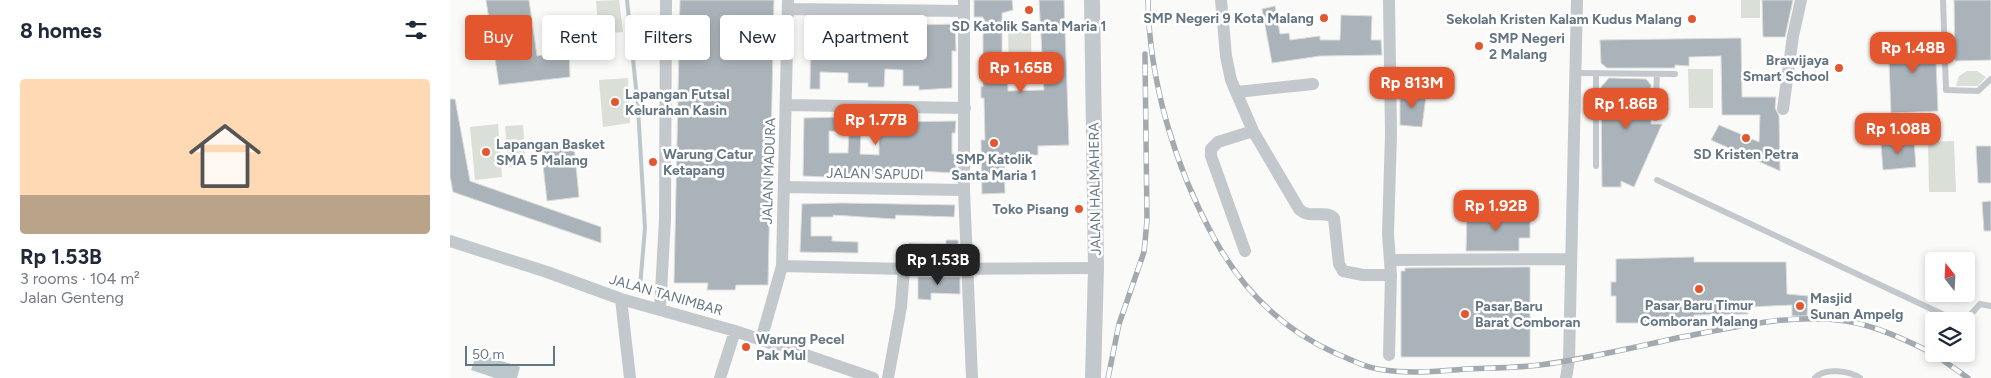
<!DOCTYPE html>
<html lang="en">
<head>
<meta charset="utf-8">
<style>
	body { margin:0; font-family:Figtree,sans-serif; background:#f6f6f7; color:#1f2937; height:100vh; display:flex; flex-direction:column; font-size:19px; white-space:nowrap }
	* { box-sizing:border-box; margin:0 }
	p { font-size:16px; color:#747a83 }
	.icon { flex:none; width:28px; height:28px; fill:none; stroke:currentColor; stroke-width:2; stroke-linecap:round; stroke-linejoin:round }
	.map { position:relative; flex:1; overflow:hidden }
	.sheet { display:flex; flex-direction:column; background:#fff; width:450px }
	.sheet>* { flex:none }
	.guide { position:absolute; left:15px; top:15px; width:475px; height:45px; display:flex; gap:10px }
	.needle { width:32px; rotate:342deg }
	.fabs { position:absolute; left:1475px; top:252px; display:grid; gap:10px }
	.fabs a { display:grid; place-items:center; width:50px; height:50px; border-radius:5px; background:#fff; box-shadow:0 2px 8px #0003; font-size:25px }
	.scale { position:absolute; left:15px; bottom:12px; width:90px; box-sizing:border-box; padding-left:5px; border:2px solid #657683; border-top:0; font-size:14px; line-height:18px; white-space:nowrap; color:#657683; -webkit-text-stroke:4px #fff; paint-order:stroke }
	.price { position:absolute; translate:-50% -42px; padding:0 11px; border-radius:10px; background:#e4572e; color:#fff; font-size:16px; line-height:32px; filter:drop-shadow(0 1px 2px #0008) }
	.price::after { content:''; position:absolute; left:50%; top:30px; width:15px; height:11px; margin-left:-8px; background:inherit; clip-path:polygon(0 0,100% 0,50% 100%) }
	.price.on { background:#222; color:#fff }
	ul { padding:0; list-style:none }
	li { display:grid; align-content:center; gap:10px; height:265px; padding:0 20px }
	li span { display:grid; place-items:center; height:155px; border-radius:5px; color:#555 }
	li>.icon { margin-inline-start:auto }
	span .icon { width:90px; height:90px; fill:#fffc; stroke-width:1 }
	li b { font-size:21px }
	h2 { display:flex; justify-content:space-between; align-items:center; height:60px; padding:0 20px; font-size:21px }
	.tag { padding:0 18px; border-radius:5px; background:#fff; box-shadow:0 2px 8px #0003; font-size:18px; line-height:45px }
	.tag.on { background:#e4572e; color:#fff }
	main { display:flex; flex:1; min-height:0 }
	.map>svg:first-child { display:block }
	.green { fill:#dadfd7 }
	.water { fill:#bbc7cb }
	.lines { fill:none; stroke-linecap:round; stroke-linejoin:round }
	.stream { stroke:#bbc7cb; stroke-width:4 }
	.building { fill:#aab3b9; stroke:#dcdcda; fill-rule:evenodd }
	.service { stroke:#c3c8cc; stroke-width:6 }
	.minor { stroke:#c3c8cc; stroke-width:12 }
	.tertiary { stroke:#c3c8cc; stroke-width:16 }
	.rail-casing { stroke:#a2aab0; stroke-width:5.5 }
	.rail { stroke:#fff; stroke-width:4; stroke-dasharray:11; stroke-linecap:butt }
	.poi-dot { fill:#e4572e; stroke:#fff; stroke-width:2 }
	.labels { text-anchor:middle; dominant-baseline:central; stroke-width:5; stroke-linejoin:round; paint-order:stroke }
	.poi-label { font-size:14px; font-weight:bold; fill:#657683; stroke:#fff; text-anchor:start }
	.street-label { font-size:14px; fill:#657683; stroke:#fff }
</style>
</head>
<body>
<main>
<section class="sheet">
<h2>8 homes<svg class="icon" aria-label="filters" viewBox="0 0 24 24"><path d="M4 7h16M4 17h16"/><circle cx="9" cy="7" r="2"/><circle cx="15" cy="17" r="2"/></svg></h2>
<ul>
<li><span style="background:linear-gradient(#ffd9b3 75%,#b9a48a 0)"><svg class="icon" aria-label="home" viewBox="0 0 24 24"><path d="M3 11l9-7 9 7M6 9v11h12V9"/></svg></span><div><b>Rp 1.53B</b><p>3 rooms · 104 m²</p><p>Jalan Genteng</p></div></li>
</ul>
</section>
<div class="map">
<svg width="1541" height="378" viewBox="0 0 1541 378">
	<rect width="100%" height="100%" fill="#fafaf8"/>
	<path class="green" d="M169,0L173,32L149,34L146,1Z
		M1291,0H1310V18H1291Z
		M558,29H581L582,77H559Z
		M1238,69H1263V108H1239Z
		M1517,71H1527L1536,77L1528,86H1506L1509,76Z
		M178,78L180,123L153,127L149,80Z
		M48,124L52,177L25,180L20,127Z
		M73,125L76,165L58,167L55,126Z
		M1504,141L1506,192H1479L1478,142Z"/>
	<path class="water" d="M27,353L70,367L67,378H45L21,370Z"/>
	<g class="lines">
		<path class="stream" d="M177,0L188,108L195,228L190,287"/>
	</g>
	<path class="building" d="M36,0H79L87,56L119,50L120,77L49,85Z
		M230,0H324L318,285H286L285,290H257L258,283H224Z
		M524,0H562L563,10L552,13V62H557L558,91L594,90L589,0H614L619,145L588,146V155L554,156L555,193L532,194L531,140H535L534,98H531V86L533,87V17H524Z
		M1312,0H1343L1335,37H1313Z
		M1504,0H1541V60L1505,61Z
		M825,6L830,34L839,33L840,40L870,36V40H890L891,15L922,16L921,40H931L932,55L870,56L822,63L812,9Z
		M361,20L371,21L370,42H395V27L505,24L506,51H502V88L469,90V86H453V70L435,69L434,87H418V83H398V73L370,72V89H360Z
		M1485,35L1488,111L1441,113L1438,36Z
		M1291,38L1292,97H1326L1325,108L1329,116L1330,171L1261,140L1269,125L1309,142L1310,115H1272L1271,56L1239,57V66L1225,65V68H1157L1151,63L1150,40Z
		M1159,78L1196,79L1201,85V124H1212L1184,187L1171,181V187H1152L1151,87Z
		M950,91L976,96L972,127L950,125Z
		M0,99H5L20,181L151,227V243L3,192L0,176Z
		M395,117L449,122L506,121L505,133H502V154H506V173L449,170L448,172L423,171V174L378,173V177L353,176L354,118ZM411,129L429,130V155L410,154ZM379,131L399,132L398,153H379Z
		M1464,141L1466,167L1433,170L1431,144Z
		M124,145L129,197L97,201L91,147Z
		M1526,146H1541V183H1528Z
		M1541,201V231H1534L1532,202Z
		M391,203L505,205L504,217L446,215L445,219L383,215V217H361V236H382V241L408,242V253L350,252L352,204Z
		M1017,215H1080V238H1069V251H1016Z
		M496,240H508L509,261H469V259L458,258L459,243L496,244Z
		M1244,257V262H1336L1337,294L1358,296L1357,316H1342V305L1298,307V314L1244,315L1243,323H1166V296H1161V282H1166V259Z
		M1080,267V357H951V271H955V268Z
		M468,277H510V294L481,293V300L468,299Z"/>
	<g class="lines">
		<path class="service" d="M1493,0L1496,90L1528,91L1541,79
			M1126,73L1225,74
			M1205,118L1207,74
			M1146,166V73
			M1207,180L1507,321
			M1515,321L1530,304L1541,306
			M1365,378C1374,367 1400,371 1410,378"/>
		<path class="minor" d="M514,0V190L522,378
			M771,0L776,56L781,80L803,131L849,209C859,220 875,209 884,218L889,264L893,271L913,275H941L938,234L941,134L939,0
			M338,9L514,11
			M787,92L863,84
			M336,105L515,108
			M1333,109L1343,36L1351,0
			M334,187L514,190
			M0,241L97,272L171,299L285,331L423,378
			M795,251L761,156V149L768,142L803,131
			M942,260L1121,259
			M332,266L454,269L646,268
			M171,299L180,378
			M210,310L215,219L216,0
			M311,340L332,266L338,0
			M939,355L941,275
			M270,378L285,331
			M438,378L451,307L454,269
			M1116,378L1119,360L1127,0"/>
		<path class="tertiary" d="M642,0L646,268L643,378"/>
		<defs>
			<path id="rail" d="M698,0C699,81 725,167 764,238C792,289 831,329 885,353C901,360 917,368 934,370C961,374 990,371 1017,369C1041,368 1066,368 1090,365C1137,359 1185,347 1232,337C1285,327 1342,313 1396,321C1427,326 1456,340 1484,354
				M1484,354L1518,378
				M658,378L669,324L694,252L697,221L695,54"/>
		</defs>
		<use href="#rail" class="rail-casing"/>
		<use href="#rail" class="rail"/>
	</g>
	<g class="poi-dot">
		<circle cx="579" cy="10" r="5"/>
		<circle cx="874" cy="18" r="5"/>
		<circle cx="1242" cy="19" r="5"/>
		<circle cx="1029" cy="46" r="5"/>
		<circle cx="1389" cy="68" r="5"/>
		<circle cx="165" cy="102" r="5"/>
		<circle cx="1296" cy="138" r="5"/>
		<circle cx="544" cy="143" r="5"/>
		<circle cx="36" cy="152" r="5"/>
		<circle cx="203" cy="162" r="5"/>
		<circle cx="629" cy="209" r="5"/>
		<circle cx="1249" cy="289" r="5"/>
		<circle cx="1350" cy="306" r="5"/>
		<circle cx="1015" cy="314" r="5"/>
		<circle cx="296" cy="347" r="5"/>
	</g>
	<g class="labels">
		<g class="poi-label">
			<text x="864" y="18" text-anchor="end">SMP Negeri 9 Kota Malang</text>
			<text x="1232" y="19" text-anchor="end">Sekolah Kristen Kalam Kudus Malang</text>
			<text x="579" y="26" text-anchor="middle">SD Katolik Santa Maria 1</text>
			<text x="1039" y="38">SMP Negeri<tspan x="1039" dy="16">2 Malang</tspan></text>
			<text x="1379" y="60" text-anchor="end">Brawijaya<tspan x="1379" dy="16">Smart School</tspan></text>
			<text x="175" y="94">Lapangan Futsal<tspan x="175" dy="16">Kelurahan Kasin</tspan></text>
			<text x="46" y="144">Lapangan Basket<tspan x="46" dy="16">SMA 5 Malang</tspan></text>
			<text x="213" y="154">Warung Catur<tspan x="213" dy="16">Ketapang</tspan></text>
			<text x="1296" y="154" text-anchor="middle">SD Kristen Petra</text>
			<text x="544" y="159" text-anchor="middle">SMP Katolik<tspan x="544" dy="16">Santa Maria 1</tspan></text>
			<text x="619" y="209" text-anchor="end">Toko Pisang</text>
			<text x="1360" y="298">Masjid<tspan x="1360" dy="16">Sunan Ampelg</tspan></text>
			<text x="1249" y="305" text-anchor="middle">Pasar Baru Timur<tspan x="1249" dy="16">Comboran Malang</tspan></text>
			<text x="1025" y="306">Pasar Baru<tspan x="1025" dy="16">Barat Comboran</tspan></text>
			<text x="306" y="339">Warung Pecel<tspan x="306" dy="16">Pak Mul</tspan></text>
		</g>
		<g class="street-label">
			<text transform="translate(319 171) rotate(-88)">JALAN MADURA</text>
			<text transform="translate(425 174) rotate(1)">JALAN SAPUDI</text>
			<text transform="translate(645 189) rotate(-91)">JALAN HALMAHERA</text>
			<text transform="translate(216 295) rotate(16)">JALAN TANIMBAR</text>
		</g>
	</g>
</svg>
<div class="fabs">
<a><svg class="needle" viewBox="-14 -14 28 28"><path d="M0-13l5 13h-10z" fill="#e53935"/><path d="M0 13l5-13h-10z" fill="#747a83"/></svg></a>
<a><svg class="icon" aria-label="layers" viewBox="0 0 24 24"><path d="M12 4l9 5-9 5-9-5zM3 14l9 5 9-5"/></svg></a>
</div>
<div class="scale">50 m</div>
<b class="price" style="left:1463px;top:74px">Rp 1.48B</b>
<b class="price" style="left:571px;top:94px">Rp 1.65B</b>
<b class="price" style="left:962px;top:109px">Rp 813M</b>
<b class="price" style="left:1176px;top:130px">Rp 1.86B</b>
<b class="price" style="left:426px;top:146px">Rp 1.77B</b>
<b class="price" style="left:1448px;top:155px">Rp 1.08B</b>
<b class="price" style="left:1046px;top:232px">Rp 1.92B</b>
<b class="price on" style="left:488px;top:286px">Rp 1.53B</b>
<div class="guide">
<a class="tag on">Buy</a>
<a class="tag">Rent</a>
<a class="tag">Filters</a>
<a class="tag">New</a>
<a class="tag">Apartment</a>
</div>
</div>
</main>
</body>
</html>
